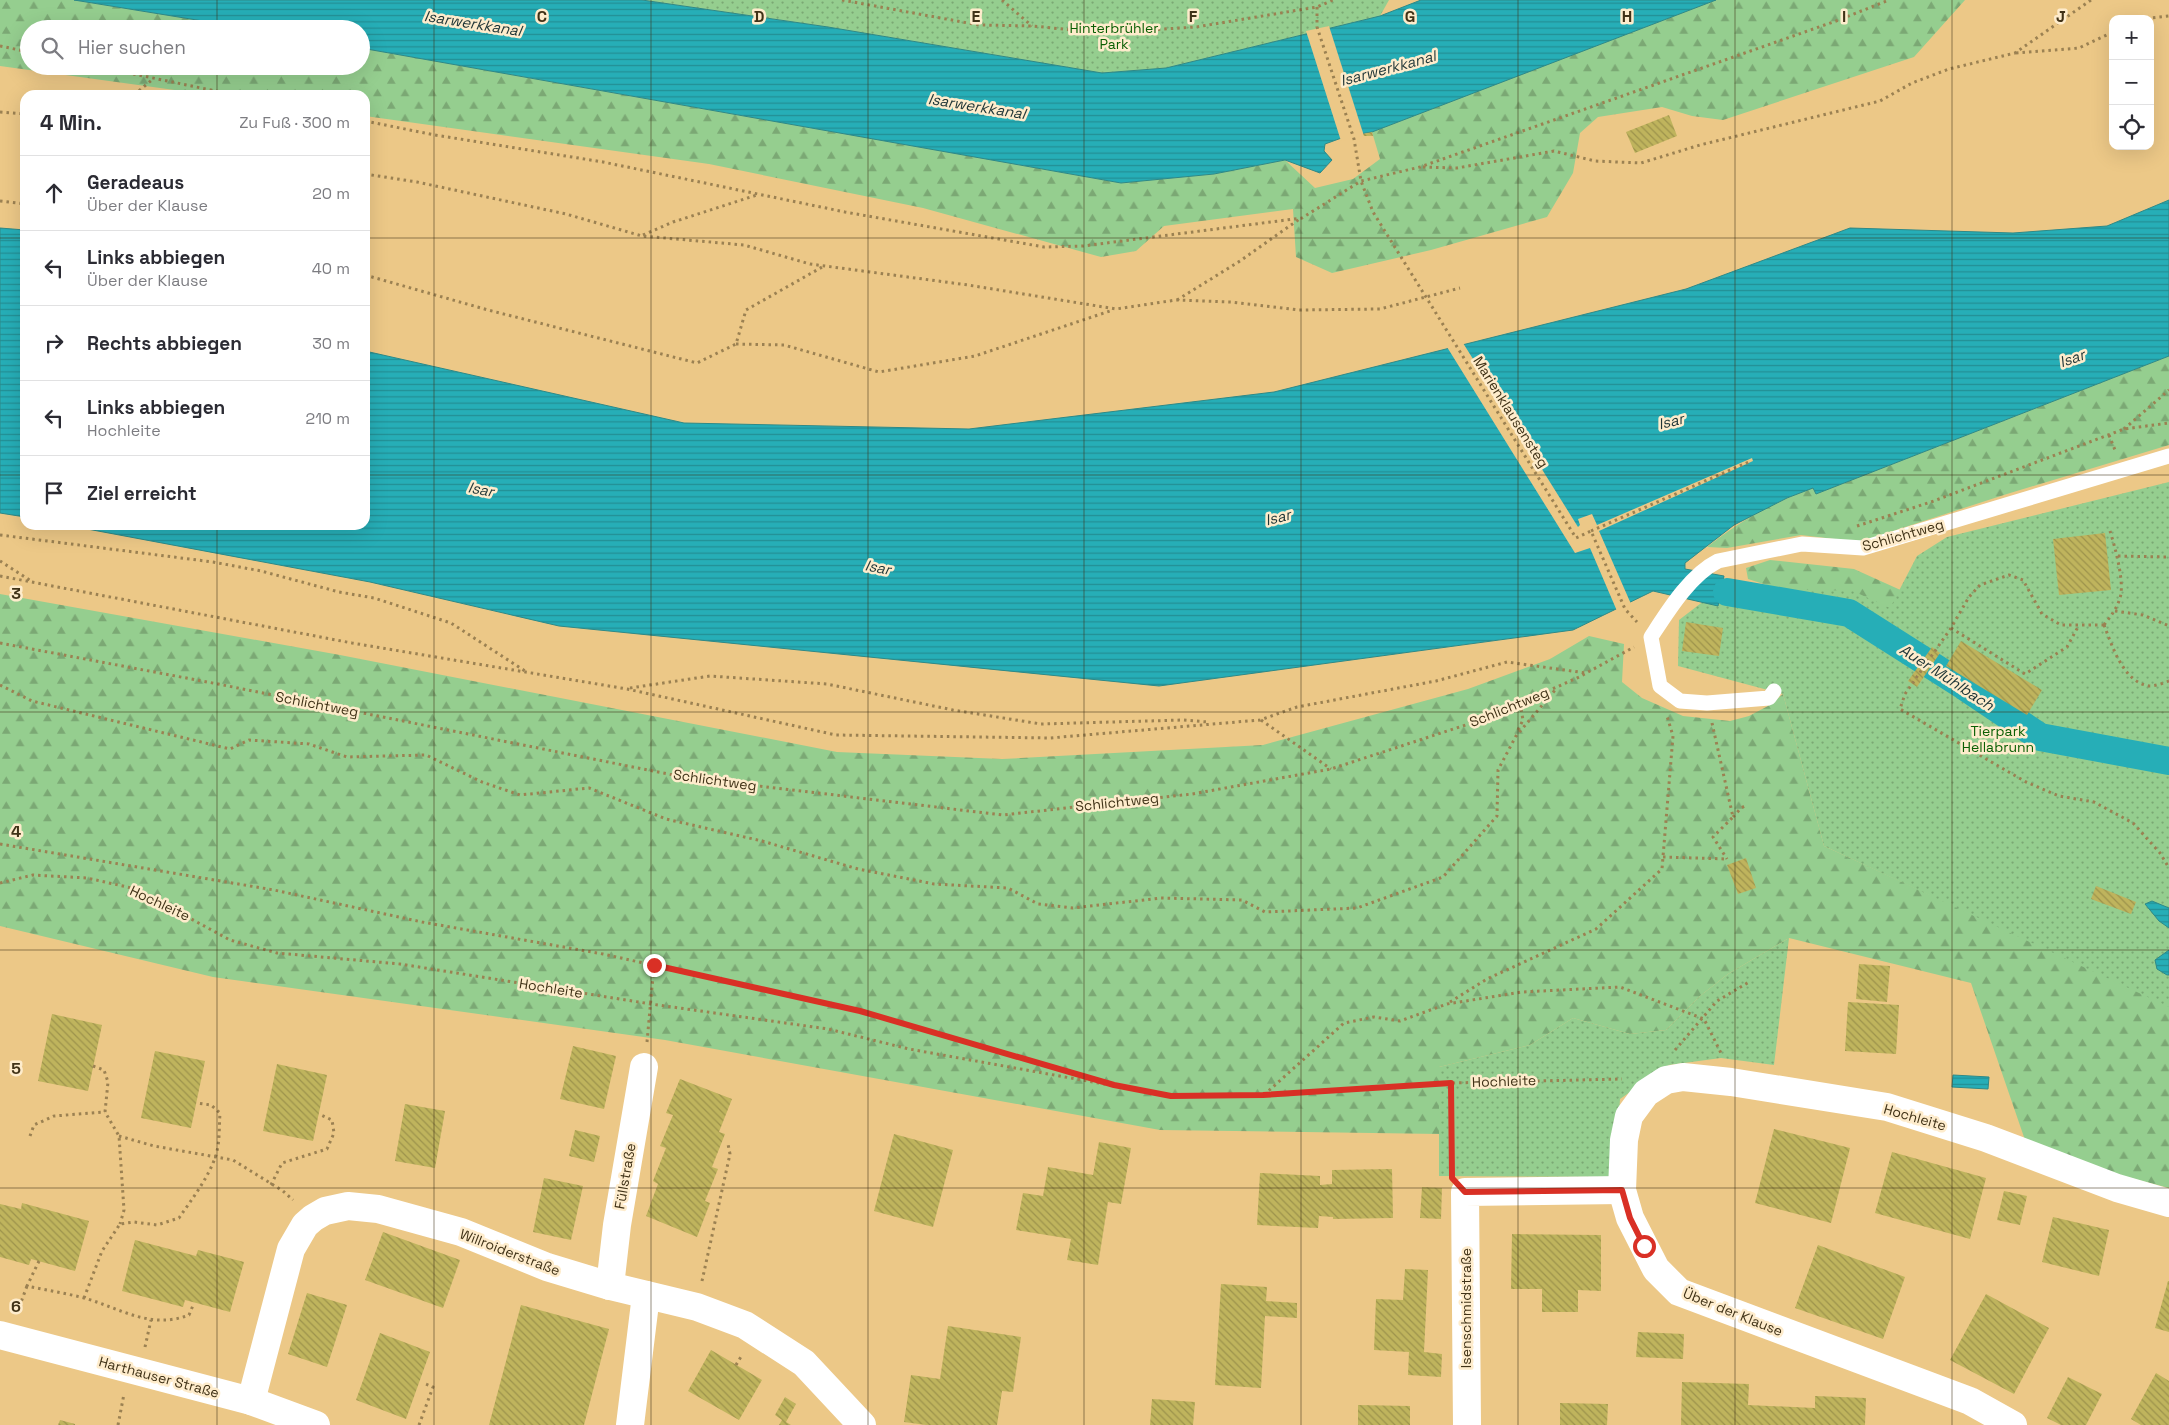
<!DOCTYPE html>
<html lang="de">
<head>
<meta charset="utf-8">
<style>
	:root { --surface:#fff; --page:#f7f7f7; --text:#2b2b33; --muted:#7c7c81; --line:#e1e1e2 }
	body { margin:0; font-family:"Space Grotesk",sans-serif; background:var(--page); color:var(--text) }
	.controls { position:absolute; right:15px; top:15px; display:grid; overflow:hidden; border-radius:10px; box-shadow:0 5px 20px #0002 }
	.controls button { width:45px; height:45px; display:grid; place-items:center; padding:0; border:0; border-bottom:1px solid var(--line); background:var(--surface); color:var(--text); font:25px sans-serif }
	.stop { position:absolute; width:15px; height:15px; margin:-11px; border:4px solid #d93025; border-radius:50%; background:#fff }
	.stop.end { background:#d93025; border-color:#fff; box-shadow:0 1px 5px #0008 }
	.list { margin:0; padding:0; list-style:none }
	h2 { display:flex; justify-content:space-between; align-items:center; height:65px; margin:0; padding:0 20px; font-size:21px }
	h2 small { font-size:16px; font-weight:400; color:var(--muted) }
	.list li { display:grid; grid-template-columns:32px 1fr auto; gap:15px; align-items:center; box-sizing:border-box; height:75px; padding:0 20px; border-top:1px solid var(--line) }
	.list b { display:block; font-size:19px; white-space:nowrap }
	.list p { margin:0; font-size:16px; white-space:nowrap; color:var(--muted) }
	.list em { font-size:16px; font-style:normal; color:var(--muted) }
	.icon { flex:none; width:28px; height:28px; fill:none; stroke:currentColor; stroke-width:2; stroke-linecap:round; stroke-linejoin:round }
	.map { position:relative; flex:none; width:2169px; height:1425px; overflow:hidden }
	.search { position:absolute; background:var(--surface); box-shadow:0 5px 20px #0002; left:20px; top:20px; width:350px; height:55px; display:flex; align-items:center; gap:12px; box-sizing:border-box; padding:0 18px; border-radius:28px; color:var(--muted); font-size:19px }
	.panel { position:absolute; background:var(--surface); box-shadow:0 5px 20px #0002; left:20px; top:90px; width:350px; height:440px; border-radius:15px }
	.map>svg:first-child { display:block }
	.forest { fill:url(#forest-firs) }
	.park { fill:url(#park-dots) }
	.water { fill:url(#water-rules); stroke:#2e8987 }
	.pier { fill:#ecc887 }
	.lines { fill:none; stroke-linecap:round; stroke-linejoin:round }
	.canal { stroke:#26aeb7; stroke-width:28 }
	.building { fill:url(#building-back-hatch) }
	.path { stroke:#9b8152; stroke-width:3; stroke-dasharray:2.5 4; stroke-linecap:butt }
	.service { stroke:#fff; stroke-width:15 }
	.minor { stroke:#fff; stroke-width:28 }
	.route { stroke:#d93025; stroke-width:6 }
	.grid { fill:none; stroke:#403217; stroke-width:1; stroke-opacity:0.55 }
	.labels { text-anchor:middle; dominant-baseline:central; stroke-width:5; stroke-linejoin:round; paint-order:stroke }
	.park-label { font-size:14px; fill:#0b5f04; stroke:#feeccc }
	.street-label { font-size:14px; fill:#403217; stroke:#feeccc }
	.water-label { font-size:15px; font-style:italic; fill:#1f3537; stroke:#feeccc }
	.grid-label { font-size:16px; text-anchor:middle; font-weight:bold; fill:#403217; stroke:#feeccc; stroke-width:5; stroke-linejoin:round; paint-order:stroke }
</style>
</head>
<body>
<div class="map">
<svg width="2169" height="1425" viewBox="0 0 2169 1425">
	<defs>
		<pattern id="forest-firs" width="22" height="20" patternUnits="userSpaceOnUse" patternTransform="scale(1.25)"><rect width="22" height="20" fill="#95ce8f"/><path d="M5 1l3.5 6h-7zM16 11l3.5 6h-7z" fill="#7ba874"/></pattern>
		<pattern id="park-dots" width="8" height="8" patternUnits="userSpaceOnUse" patternTransform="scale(1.25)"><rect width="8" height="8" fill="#95ce8f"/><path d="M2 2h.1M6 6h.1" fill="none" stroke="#7ba874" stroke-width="1.8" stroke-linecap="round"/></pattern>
		<pattern id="water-rules" width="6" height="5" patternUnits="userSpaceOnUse" patternTransform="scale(1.25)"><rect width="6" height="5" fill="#26aeb7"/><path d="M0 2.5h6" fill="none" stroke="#228e94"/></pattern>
		<pattern id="building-back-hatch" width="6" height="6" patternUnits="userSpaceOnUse" patternTransform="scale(1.25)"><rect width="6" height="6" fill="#bfb45d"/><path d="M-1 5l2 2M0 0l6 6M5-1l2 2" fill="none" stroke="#9d934c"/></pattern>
	</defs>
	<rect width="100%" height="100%" fill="#ecc887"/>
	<g class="forest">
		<path d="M0,0H74L252,29H29V66H361V48L1121,183L1214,174L1285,160L1315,188L1353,179L1380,159L1372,132L1716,0H1965L1914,57L1723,120L1692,116L1662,107L1598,117L1580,133L1573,173L1547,217L1431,250L1332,273L1296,257L1293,209L1164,226L1136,251L1101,257L923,208L709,164L365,116V95H211L0,66Z"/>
		<path d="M2169,356V445L2007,494L1859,542L1801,535L1727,548L1707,547C1740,521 1774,502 1813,488L1816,494Z"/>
		<path d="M1770,560L1854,569L1916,597L2037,631L1813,600L1748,579L1746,568Z"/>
		<path d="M0,594L340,655L837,752L1002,759L1263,745L1468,689L1550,659L1589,636L1624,644L1622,682L1642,698L1683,716L1730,721L1749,716L1768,706L1783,694L1824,846L2169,1005V1188L2123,1176L2025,1140L1971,983L1789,938L1728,974L1700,996L1666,1030L1630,1034L1573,1018L1530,1045L1439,1067L1440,1134L1160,1130L665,1040L213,977L0,926Z"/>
	</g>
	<g class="park">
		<path d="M643,0H1389L1380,16L1166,68L1102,73L828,27Z"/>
		<path d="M2169,482V1007L1824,846L1783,694L1678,666L1679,620L1722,587L1853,591L1890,608L1917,556L1947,537Z"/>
		<path d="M1789,938L1774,1065L1721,1058L1669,1065L1620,1099L1615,1177L1439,1176V1067L1530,1045L1573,1018L1630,1034L1666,1030L1700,996L1728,974Z"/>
	</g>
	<g class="water">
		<path d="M74,0H642L828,27L1102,73L1166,68L1380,16L1421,0H1716L1372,132L1347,136L1325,144L1324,151L1332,160L1320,173L1285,160L1214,174L1121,183L361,48V29H252Z"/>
		<path d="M2169,200V356L1816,494L1813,488L1787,498L1734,525L1685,563V569L1724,576L1718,606L1653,591L1573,630L1159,686L559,626L370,582L66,525H365V351L684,423L969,429L1274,392L1686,289L1850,228L2013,233L2107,226Z"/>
		<path d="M0,228L25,230V517L0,513Z"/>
		<path d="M2152,901L2169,908V928L2159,921L2145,904Z"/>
		<path d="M2169,950V975H2167L2157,969L2155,960Z"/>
		<path d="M1953,1075L1989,1077L1988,1089L1952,1087Z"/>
	</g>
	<g class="pier">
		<path d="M1329,26L1364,136L1341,141L1306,31Z"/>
		<path d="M1463,343L1578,527L1580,525L1578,519L1592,514L1597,525L1752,458L1753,461L1599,531L1631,604L1617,611L1590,548L1575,553L1447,347Z"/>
	</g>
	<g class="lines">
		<path class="canal" d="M1727,592L1849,613L1964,686L2040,737L2169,761"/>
	</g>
	<g class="building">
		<path d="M1669,115L1677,136L1635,153L1626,132Z"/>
		<path d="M1372,132L1373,136H1364L1363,134Z"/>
		<path d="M2105,533L2111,590L2059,595L2053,539Z"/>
		<path d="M1686,622L1723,628L1719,656L1682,651Z"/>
		<path d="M1961,641L2042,690L2027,715L1946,666Z"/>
		<path d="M1932,647L1940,653L1917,687L1908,681Z"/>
		<path d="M1746,858L1756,888L1738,894L1727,865Z"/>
		<path d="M2096,886L2136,902L2131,914L2091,899Z"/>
		<path d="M1859,964L1890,966L1887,1002L1856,999Z"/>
		<path d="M1848,1002L1899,1005L1896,1054L1845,1051Z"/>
		<path d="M52,1014L102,1025L88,1091L38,1081Z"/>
		<path d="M573,1046L616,1056L604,1109L560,1099Z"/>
		<path d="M155,1051L205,1061L191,1128L141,1118Z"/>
		<path d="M277,1064L327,1075L313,1141L263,1131Z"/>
		<path d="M680,1079L732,1099L719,1132L725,1134L712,1167L718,1169L705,1201L710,1203L697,1237L646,1216L658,1184L653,1181L666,1148L660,1146L673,1115L666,1113Z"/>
		<path d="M405,1104L445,1111L435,1168L395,1161Z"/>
		<path d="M1774,1129L1850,1148L1831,1223L1755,1203Z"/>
		<path d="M575,1130L600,1136L594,1162L569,1156Z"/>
		<path d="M894,1134L953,1150L933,1227L874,1211Z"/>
		<path d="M1099,1142L1131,1148L1121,1204L1108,1202L1098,1265L1067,1260L1071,1239L1016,1230L1023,1193L1043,1196L1048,1167L1093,1175Z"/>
		<path d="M1892,1152L1986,1178L1970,1239L1875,1213Z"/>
		<path d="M1392,1169L1393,1218L1333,1219V1217L1319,1216L1318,1228L1257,1225L1260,1173L1320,1176V1185L1332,1184V1170Z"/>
		<path d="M544,1178L583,1186L571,1240L533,1232Z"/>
		<path d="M1422,1187L1442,1188L1441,1219L1420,1218Z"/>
		<path d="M2004,1191L2027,1196L2020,1225L1997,1220Z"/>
		<path d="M22,1203L89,1221L75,1271L31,1259L29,1265L0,1257V1204L21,1209Z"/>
		<path d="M2053,1217L2109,1230L2099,1276L2042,1262Z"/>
		<path d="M383,1232L460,1260L443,1308L365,1280Z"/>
		<path d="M1512,1234L1601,1235V1291L1578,1290V1312H1542V1289H1511Z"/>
		<path d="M135,1240L196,1256L198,1250L244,1262L230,1312L185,1300L183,1307L122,1291Z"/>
		<path d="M1818,1245L1905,1277L1883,1339L1795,1308Z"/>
		<path d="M1405,1269L1428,1270L1424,1352L1442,1354L1441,1377L1408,1375L1409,1352L1374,1350L1376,1299L1403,1300Z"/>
		<path d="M2168,1281H2169V1332L2155,1328Z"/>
		<path d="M1221,1284L1267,1287L1266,1301L1297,1303V1318L1265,1316L1261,1388L1215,1385Z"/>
		<path d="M307,1293L347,1305L327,1367L288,1354Z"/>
		<path d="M1986,1294L2049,1328L2014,1394L1950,1360Z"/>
		<path d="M521,1305L609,1329L584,1425H489Z"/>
		<path d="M948,1326L1021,1337L1013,1392L1002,1391L997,1425H926L904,1422L911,1375L940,1379Z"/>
		<path d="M1638,1332L1684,1334L1683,1359L1636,1357Z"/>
		<path d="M380,1333L430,1352L406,1419L356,1400Z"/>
		<path d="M711,1350L762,1380L739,1420L688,1391Z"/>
		<path d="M2156,1373L2169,1381V1425H2141L2131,1419Z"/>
		<path d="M2068,1377L2102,1394L2086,1425H2061L2047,1418Z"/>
		<path d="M1682,1382L1749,1384L1748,1405L1815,1408V1396L1866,1398L1865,1425H1681Z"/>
		<path d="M785,1397L796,1404L786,1422L791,1425H779L782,1420L775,1415Z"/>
		<path d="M1152,1399L1195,1402L1193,1425H1150Z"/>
		<path d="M1560,1403L1608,1404L1607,1425H1560Z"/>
		<path d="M1358,1405L1410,1406V1425H1358Z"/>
		<path d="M60,1420L75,1424V1425H58Z"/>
	</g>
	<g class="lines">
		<g class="path">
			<path d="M842,0L979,25L1033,26L1102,33L1196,27L1317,7L1333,0"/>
			<path d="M1002,0L1032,26"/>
			<path d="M1317,7V27L1354,139L1361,181L1373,212L1576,538L1591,531L1625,609L1637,622"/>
			<path d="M2140,19L2169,16"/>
			<path d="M0,46L29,52"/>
			<path d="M2016,53L2079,48L2113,32"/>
			<path d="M95,66L235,95"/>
			<path d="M134,95L153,79"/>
			<path d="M0,112L25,114"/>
			<path d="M365,121L435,135L603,162L845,212L1044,247L1083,246L1302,218L1361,181L1420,167L1836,21L1889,0"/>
			<path d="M1423,167L1457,168L1554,151L1595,161L1641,163L1700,145L1880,101L1912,83L1949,69L2015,53L2091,0"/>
			<path d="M365,174L417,182L566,214L642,236L744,245L810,264L968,285L1116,309L1176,300L1231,302L1299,310L1380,309L1460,288"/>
			<path d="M0,201L25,204"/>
			<path d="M643,235L673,222L757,195"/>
			<path d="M365,275L488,310L697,363L736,344L746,310L824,266"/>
			<path d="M1177,300L1240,261L1301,218"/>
			<path d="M736,344L784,345L879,372L975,356L1113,310"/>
			<path d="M2124,429L2169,390"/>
			<path d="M2109,435L2115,450"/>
			<path d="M1857,526L1931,502L2124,429L2169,423"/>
			<path d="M1591,531L1751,461"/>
			<path d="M0,535L213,562L261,571L339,592L374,598L451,623L525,671"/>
			<path d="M2118,556L2169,557"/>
			<path d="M0,561L31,581"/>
			<path d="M0,576L352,643L627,689L836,735L1050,738L1260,720L1297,707L1436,681L1507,662L1586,673"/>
			<path d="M2115,611L2143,615L2169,626"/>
			<path d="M2104,625H2061L2042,614L2023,580L2009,575L1980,585L1969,597L1951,628L1905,694L1900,709L2026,782L2059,796L2094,802L2133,823L2160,853L2169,868"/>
			<path d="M2104,625C2112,645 2123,683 2150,686C2155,686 2164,683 2169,681"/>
			<path d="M2104,625C2111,616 2117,608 2120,598C2125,583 2115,547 2110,531"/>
			<path d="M1951,628L2025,674L2067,647L2079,625"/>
			<path d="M0,643L218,684L683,777L1003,815L1192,794L1331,769L1490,717L1579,677L1634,647"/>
			<path d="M0,685L32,701L230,749L249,740L309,744L347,757L426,755L482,782L520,795L589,788L666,819L762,841L858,869L934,884L1008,888L1038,904L1073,908L1161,898L1242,900L1265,912L1357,908L1443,877L1497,816L1498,770L1516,736L1556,689"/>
			<path d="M630,688L710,676L827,684L953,710L1041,724L1183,720L1208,722"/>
			<path d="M1261,720L1331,769"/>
			<path d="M1712,723L1733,817L1713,837L1727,859"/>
			<path d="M1518,730L1523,720L1520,703"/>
			<path d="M1733,817L1741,808L1747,805"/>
			<path d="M0,844L274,890L422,922L603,954L860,1011L1096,1080"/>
			<path d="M1663,857L1727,859"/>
			<path d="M0,883L33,875L87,878L136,889L230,940L277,953L400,964L651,1004L828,1029L909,1049L1171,1096L1263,1095L1451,1083L1622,1079"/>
			<path d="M1450,1002L1487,979L1596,929L1662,869L1673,736L1667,716"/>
			<path d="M647,1042L654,965"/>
			<path d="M1675,1050L1717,1001L1749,982"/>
			<path d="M93,1066L104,1070L108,1082L105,1112L119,1136L124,1210L120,1224"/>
			<path d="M1451,1083L1452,1169"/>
			<path d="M1264,1095L1344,1023L1374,1017L1400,1021L1447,1004L1522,992L1620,987L1704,1019L1722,1055"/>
			<path d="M30,1136L34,1125L54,1116L105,1112"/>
			<path d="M119,1136L154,1146L233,1160L283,1191L293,1200"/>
			<path d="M271,1185L282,1163L327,1149L334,1133L332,1120L319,1114"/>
			<path d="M39,1261L27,1286C46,1290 65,1293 84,1298C120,1308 150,1330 189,1315L194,1303"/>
			<path d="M702,1281L730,1154L728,1144"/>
			<path d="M84,1298L102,1251L120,1224L134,1222L157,1225L179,1218C192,1199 209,1177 216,1155C220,1141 219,1127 220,1113L211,1105L196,1103"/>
			<path d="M17,1313L27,1286"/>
			<path d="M145,1347L151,1320"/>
			<path d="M736,1365L742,1355"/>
			<path d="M118,1425L124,1394"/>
			<path d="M419,1425L433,1387L423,1383"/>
		</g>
		<path class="service" d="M1774,691L1769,698L1707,703L1680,701L1660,686L1651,637C1668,611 1690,575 1718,561L1802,544L1863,548L2169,456"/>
		<g class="minor">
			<path d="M610,1286L617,1225L644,1067"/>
			<path d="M0,1335L251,1401L316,1425"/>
			<path d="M251,1401L291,1249L305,1225L313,1218L325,1211L348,1206L378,1209L461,1232L547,1267L610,1286L697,1307L745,1325L804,1363L862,1425"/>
			<path d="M630,1425L646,1295"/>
			<path d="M1467,1425L1465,1192L1622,1190"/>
			<path d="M2013,1425L1970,1401L1679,1292L1656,1269L1630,1218L1622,1190L1624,1140L1629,1116L1646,1093L1666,1080L1683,1077L1731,1082L1887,1107L1986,1138L2117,1188L2169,1203"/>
		</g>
	</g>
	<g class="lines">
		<path class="route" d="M654,965L860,1011L1114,1085L1171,1096L1263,1095L1451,1083L1452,1178L1465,1192L1622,1190L1630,1218L1644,1246"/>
	</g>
	<path class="grid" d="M217,0V29M434,0V1425M651,0V1425M868,0V1425M1084,0V1425M1301,0V1425M1518,0V1425M1735,0V1425M1952,0V1425M217,66V95M0,238H25M365,238H2169M0,475H25M365,475H2169M217,525V1425M0,712H2169M0,950H2169M0,1188H2169"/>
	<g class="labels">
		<g class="park-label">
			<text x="1114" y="28">Hinterbrühler<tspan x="1114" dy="16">Park</tspan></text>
			<text x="1998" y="731">Tierpark<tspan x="1998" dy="16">Hellabrunn</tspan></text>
		</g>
		<g class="street-label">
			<text transform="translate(1511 412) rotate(58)">Marienklausensteg</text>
			<text transform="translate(1903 535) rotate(-16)">Schlichtweg</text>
			<text transform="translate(317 704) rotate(11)">Schlichtweg</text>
			<text transform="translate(1509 707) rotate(-22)">Schlichtweg</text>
			<text transform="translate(715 780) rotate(8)">Schlichtweg</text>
			<text transform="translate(1117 802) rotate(-6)">Schlichtweg</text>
			<text transform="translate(160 903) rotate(25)">Hochleite</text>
			<text transform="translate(551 988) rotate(9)">Hochleite</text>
			<text transform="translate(1504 1081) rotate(-2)">Hochleite</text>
			<text transform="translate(1915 1117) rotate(16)">Hochleite</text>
			<text transform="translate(625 1176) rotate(-80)">Füllstraße</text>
			<text transform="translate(510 1252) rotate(21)">Willroiderstraße</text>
			<text transform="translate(1466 1308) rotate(-90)">Isenschmidstraße</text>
			<text transform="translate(1733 1312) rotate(22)">Über der Klause</text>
			<text transform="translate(159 1377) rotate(15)">Harthauser Straße</text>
		</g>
		<g class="water-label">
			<text transform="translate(473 23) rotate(9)">Isarwerkkanal</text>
			<text transform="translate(1388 68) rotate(-15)">Isarwerkkanal</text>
			<text transform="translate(977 106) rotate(9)">Isarwerkkanal</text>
			<text transform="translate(2072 358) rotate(-20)">Isar</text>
			<text transform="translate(1671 421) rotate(-14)">Isar</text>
			<text transform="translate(481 489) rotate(11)">Isar</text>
			<text transform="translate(1278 517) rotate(-14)">Isar</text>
			<text transform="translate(878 567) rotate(11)">Isar</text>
			<text transform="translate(1947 677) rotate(33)">Auer Mühlbach</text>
		</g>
	</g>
	<g class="grid-label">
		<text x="542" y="22">C</text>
		<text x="759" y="22">D</text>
		<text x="976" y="22">E</text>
		<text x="1193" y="22">F</text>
		<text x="1410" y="22">G</text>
		<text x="1627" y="22">H</text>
		<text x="1844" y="22">I</text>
		<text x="2061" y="22">J</text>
		<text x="16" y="599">3</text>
		<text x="16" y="837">4</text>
		<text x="16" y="1074">5</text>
		<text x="16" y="1312">6</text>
	</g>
</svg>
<div class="controls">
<button>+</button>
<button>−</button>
<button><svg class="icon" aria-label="locate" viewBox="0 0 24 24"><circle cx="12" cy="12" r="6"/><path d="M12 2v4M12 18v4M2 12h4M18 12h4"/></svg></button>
</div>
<div class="stop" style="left:1644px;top:1246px"></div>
<div class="stop end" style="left:654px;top:965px"></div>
<div class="search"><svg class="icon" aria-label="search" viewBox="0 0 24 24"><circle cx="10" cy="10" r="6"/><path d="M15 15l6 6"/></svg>Hier suchen</div>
<section class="panel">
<h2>4 Min.<small>Zu Fuß · 300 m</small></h2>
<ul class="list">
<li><svg class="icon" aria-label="ahead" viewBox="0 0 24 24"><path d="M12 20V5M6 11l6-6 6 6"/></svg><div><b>Geradeaus</b><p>Über der Klause</p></div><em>20 m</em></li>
<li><svg class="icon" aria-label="left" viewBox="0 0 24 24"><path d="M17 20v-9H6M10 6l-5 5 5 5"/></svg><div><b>Links abbiegen</b><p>Über der Klause</p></div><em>40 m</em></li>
<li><svg class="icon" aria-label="right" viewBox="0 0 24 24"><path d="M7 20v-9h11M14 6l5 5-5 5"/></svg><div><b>Rechts abbiegen</b></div><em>30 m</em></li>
<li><svg class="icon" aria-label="left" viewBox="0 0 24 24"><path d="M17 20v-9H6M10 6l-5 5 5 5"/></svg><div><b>Links abbiegen</b><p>Hochleite</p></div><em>210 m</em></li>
<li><svg class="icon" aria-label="arrive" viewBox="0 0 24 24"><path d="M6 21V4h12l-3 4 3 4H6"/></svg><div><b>Ziel erreicht</b></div></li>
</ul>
</section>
</div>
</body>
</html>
